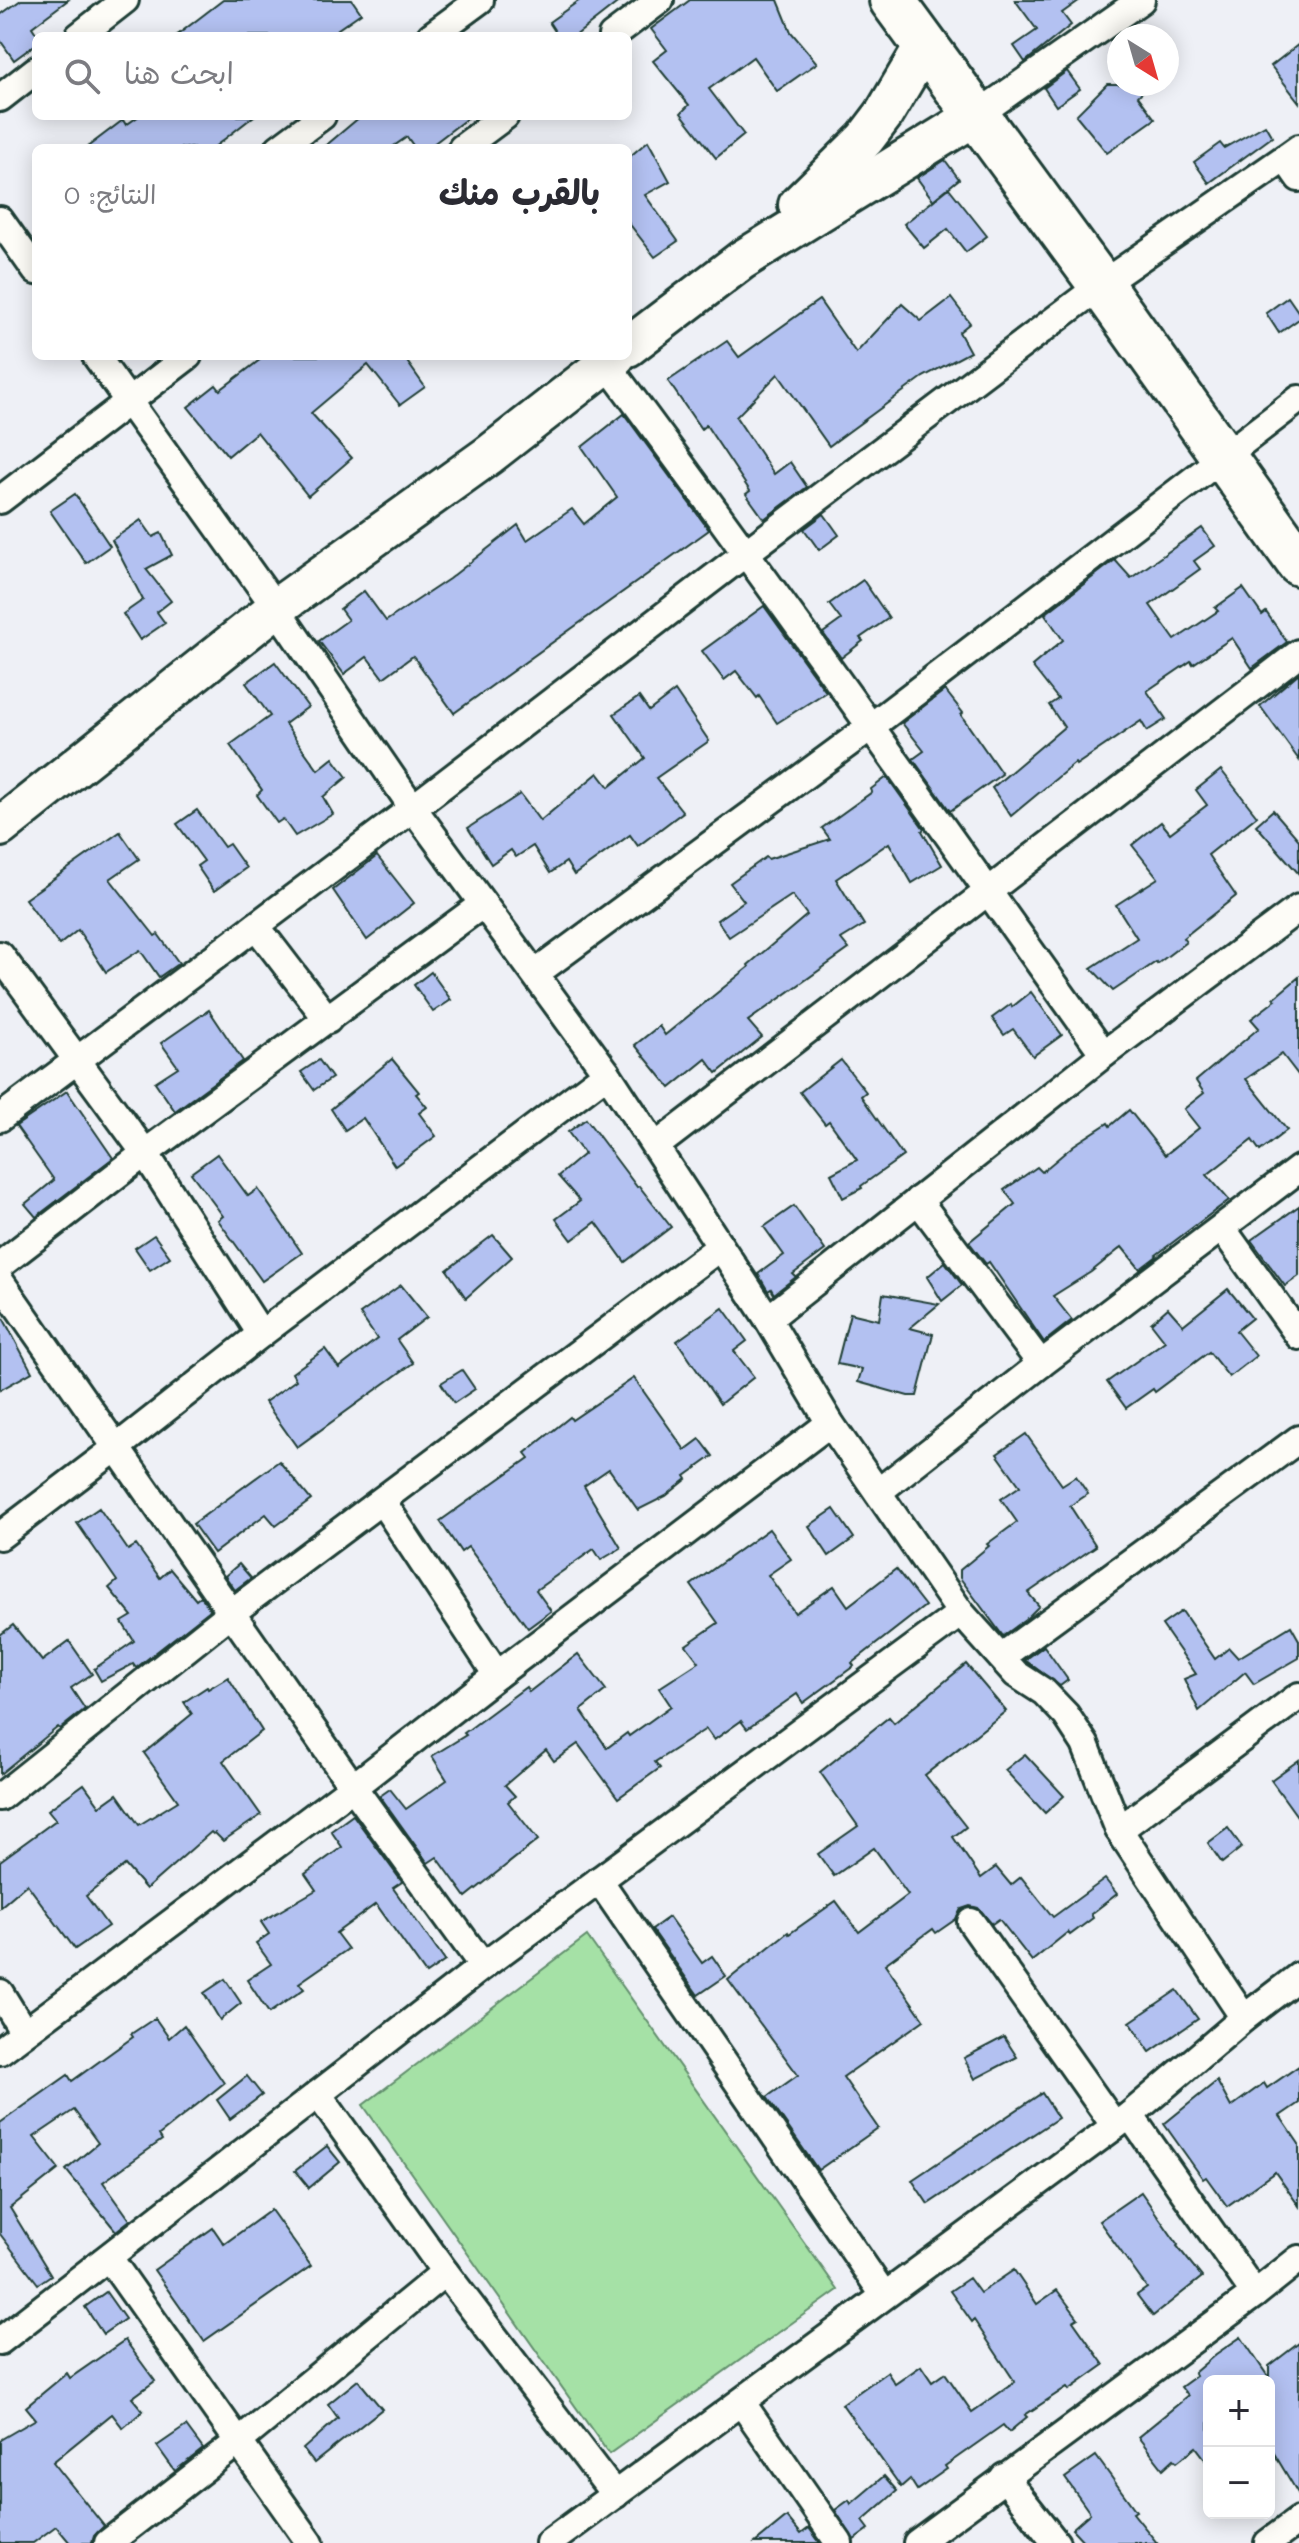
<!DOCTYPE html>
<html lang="ar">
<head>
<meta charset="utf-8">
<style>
	:root { --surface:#fff; --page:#f7f7f7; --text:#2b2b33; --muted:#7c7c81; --line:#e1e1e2 }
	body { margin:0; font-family:Mali,"Playpen Sans Arabic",sans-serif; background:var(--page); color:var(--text); direction:rtl }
	.controls { position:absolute; right:24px; bottom:24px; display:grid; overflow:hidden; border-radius:12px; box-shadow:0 4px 20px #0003 }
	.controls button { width:72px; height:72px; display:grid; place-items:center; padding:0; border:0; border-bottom:2px solid var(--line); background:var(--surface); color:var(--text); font:40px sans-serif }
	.compass { position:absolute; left:1107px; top:24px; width:72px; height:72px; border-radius:50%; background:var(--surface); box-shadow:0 4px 20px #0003; rotate:143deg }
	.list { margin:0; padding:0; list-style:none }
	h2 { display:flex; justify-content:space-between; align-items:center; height:104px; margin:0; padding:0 32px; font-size:34px }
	h2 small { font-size:26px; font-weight:400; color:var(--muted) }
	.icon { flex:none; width:44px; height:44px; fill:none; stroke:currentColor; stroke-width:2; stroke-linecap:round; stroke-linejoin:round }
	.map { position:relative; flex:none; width:1299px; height:2543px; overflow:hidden; direction:ltr }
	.search { position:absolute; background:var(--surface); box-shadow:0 4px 20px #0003; left:32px; top:32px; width:600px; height:88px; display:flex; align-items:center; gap:20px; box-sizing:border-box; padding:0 28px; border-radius:12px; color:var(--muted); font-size:30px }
	.panel { position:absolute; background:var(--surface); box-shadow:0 4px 20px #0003; left:32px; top:144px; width:600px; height:216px; border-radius:12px; direction:rtl }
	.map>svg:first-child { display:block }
	.green { fill:#a5e1a6; stroke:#628f6d; stroke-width:2 }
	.building { fill:#b3c1f1; stroke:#1f3d34; stroke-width:2 }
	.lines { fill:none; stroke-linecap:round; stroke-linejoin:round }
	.street-casing { stroke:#1f3d34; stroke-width:32 }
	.secondary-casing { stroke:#1f3d34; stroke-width:44 }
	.highway-casing { stroke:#1f3d34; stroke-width:50 }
	.street { stroke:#fdfcf7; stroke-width:26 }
	.secondary { stroke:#fdfcf7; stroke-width:38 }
	.highway { stroke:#fdfcf7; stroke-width:44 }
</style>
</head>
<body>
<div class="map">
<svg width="1299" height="2543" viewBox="0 0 1299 2543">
	<rect width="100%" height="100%" fill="#eef0f6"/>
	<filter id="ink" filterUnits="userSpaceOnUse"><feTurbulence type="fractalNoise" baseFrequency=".0125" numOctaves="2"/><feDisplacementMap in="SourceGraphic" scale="16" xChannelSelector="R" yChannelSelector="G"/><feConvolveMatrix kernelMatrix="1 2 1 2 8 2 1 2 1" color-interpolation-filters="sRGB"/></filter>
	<g filter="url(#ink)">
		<path class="green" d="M587,1936L838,2290L609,2454L363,2105Z"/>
		<g class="building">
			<path d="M21,0H68L32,27L38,36H36V44L14,60L0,40V15Z"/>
			<path d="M223,0H352L361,13L328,36H176Z"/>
			<path d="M580,0H621L575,36H558L549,22Z"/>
			<path d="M690,0H778L791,32L817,63L777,91L753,57L709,89L744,135L716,158L681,113L689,105L653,61L667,50L651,29Z"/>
			<path d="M1015,0H1080L1062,13L1071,25L1025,62L1014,46L1037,30Z"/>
			<path d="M1299,44V102L1271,66Z"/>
			<path d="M1067,71L1080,89L1056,106L1044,88Z"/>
			<path d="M1107,84H1150L1138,96L1155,119L1107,153L1076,115Z"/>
			<path d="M139,116H254L213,148H86L123,120L126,125Z"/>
			<path d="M361,116H470L428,148H415L407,137L391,148H323Z"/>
			<path d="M1265,125L1272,137L1209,183L1194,162L1220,143L1224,148Z"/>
			<path d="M648,141L670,181L645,195L678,241L655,257L628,222V158Z"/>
			<path d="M945,160L959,179L933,200L917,178Z"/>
			<path d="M949,188L987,236L966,252L948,229L924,248L904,224Z"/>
			<path d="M1288,297L1299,313V319L1279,333L1266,313Z"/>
			<path d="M951,298L970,323L959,332L970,352L923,377L829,446L778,374L736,417L774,474L790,462L807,487L764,519L746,494L750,491L706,425L701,429L668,381L727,341L739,357L819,300L856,353L902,304L921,321Z"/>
			<path d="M265,356H403L425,387L400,405L368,365L311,413L352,458L308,496L257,432L228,456L188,407L216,385L220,390Z"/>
			<path d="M624,414L709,530L454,713L413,656L383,678L367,657L344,674L319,641L348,620L340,609L364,591L386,621L449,579L518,525L527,540L572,509L584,524L617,497L582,447Z"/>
			<path d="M75,494L110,546L86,563L50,511Z"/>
			<path d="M824,514L839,535L819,550L804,529Z"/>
			<path d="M141,520L153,537L161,533L172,555L146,569L171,601L157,612L165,623L140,640L123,614L143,600L112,540Z"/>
			<path d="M1202,528L1215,546L1194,561L1200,569L1150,605L1175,640L1218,611L1215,608L1243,588L1262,615L1266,612L1287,642L1252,668L1232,638L1193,664L1191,661L1147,691L1166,719L1147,731L1141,721L1076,765L1075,763L1011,816L992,788L1064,727L1049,705L1058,699L1032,666L1063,640L1045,614L1115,560L1131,578Z"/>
			<path d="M863,580L889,618L860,638L863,641L841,658L823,633L841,620L829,604Z"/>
			<path d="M764,606L826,692L777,723L759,696L757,698L736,671L724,680L702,651Z"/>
			<path d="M275,662L308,707L285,724L318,770L333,758L347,777L323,797L333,814L295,836L283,819L277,823L257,795L262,790L230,745L270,716L246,683Z"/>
			<path d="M1299,673V760L1260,706Z"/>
			<path d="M945,690L963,713L961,715L1002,774L950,811L913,759L924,751L902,723Z"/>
			<path d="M675,691L709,741L656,778L683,812L638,846L630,835L574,875L566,862L550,873L533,846L516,857L511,850L491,864L468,828L520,794L540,821L598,773L609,787L645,758L614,714L639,697L649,711Z"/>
			<path d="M1221,770L1257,816L1208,855L1236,896L1183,938L1186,942L1157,964L1156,962L1113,991L1091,968L1137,938L1116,905L1158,878L1132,845L1161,822L1170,833L1207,805L1196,790Z"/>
			<path d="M887,777L924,829L922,831L942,865L912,883L889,843L836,879L864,925L841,939L849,949L748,1021L762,1037L717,1073L706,1059L670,1088L635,1045L659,1026L665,1035L749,967L748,965L807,915L792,895L729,937L717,920L744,901L730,883L766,857L768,859L830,839L822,828L872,792L871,789Z"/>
			<path d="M197,810L224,847L229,844L246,868L214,891L197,866L204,861L177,824Z"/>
			<path d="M1273,810L1299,840V874L1256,825Z"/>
			<path d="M120,832L139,859L110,879L155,936L158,934L179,963L159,977L140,950L106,972L78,930L59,945L25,899Z"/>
			<path d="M377,856L414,903L367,940L333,890Z"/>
			<path d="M431,972L451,1000L433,1012L414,985Z"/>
			<path d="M1299,977V1076L1282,1054L1246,1079L1287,1130L1260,1151L1252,1140L1207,1175L1229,1200L1156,1255L1157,1256L1140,1269L1122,1247L1091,1272L1053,1296L1072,1320L1044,1342L989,1262L986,1264L969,1242L1015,1204L1004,1190L1037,1167L1042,1172L1074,1145L1108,1123L1110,1126L1129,1110L1165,1155L1199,1128L1184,1109L1204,1093L1196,1081L1259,1028L1251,1019L1276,1000L1274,998Z"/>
			<path d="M1031,992L1062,1035L1033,1056L1013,1029L1004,1035L992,1018L1011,1004L1012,1007Z"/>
			<path d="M209,1010L243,1061L175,1111L155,1082L178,1067L161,1043Z"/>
			<path d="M392,1059L419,1092L416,1094L427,1107L419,1113L436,1136L395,1166L363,1118L345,1130L331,1109Z"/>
			<path d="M319,1060L332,1078L314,1090L301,1072Z"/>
			<path d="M841,1060L866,1092L861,1096L903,1156L861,1186L862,1188L843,1198L831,1174L857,1160L829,1121L825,1124L800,1092Z"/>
			<path d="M67,1091L113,1158L36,1217L25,1204L54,1180L16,1126Z"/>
			<path d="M586,1119L637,1187L639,1186L671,1227L625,1262L596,1222L572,1240L556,1219L580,1201L558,1176L584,1154L568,1132Z"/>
			<path d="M217,1154L248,1196L258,1189L302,1253L262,1281L218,1220L223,1216L191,1173Z"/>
			<path d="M794,1206L825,1250L793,1274L796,1277L774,1294L771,1289L768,1291L758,1274L784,1255L764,1227Z"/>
			<path d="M1299,1206V1276L1285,1286L1251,1240Z"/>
			<path d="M154,1235L170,1257L150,1270L135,1248Z"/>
			<path d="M493,1235L512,1257L466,1298L447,1270Z"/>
			<path d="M945,1262L962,1285L942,1301L927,1277Z"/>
			<path d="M401,1285L427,1317L397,1340L413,1363L297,1447L265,1402L296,1380L292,1373L325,1349L339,1368L377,1339L360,1314Z"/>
			<path d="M1228,1289L1252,1318L1236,1331L1256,1356L1229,1377L1209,1352L1155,1392L1153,1389L1126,1408L1107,1382L1165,1341L1151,1323L1168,1308L1183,1325Z"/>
			<path d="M883,1294L939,1304L910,1328L933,1334L917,1396H908L858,1382L862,1369L837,1364L850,1313L879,1320Z"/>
			<path d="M723,1308L747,1341L734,1351L754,1377L720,1404L677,1341Z"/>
			<path d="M0,1312L32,1372L0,1390Z"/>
			<path d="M462,1370L475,1389L454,1403L441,1383Z"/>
			<path d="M634,1378L685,1450L700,1439L713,1456L685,1476L687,1479L666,1496L638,1510L609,1469L584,1486L621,1548L601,1560L594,1549L536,1590L551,1611L528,1628L468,1547L461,1552L440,1521L529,1458L525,1453L570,1417L572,1420Z"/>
			<path d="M1026,1434L1062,1485L1076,1476L1088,1494L1070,1506L1096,1546L1028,1593L1039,1606L1025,1620L1003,1636L960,1578V1570L989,1546L987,1544L1017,1522L1001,1499L1020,1486L997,1454Z"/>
			<path d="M279,1461L311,1500L276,1526L266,1514L214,1553L193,1524Z"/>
			<path d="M99,1508L128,1550L136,1545L160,1578L170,1569L196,1600L201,1596L210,1610L136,1668L133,1664L101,1681L94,1669L134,1641L122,1622L132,1616L109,1588L117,1581L77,1523Z"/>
			<path d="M834,1509L854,1538L829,1556L809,1526Z"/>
			<path d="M769,1529L791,1559L768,1575L795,1613L834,1586L848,1606L896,1569L925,1606L852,1663L854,1666L803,1703L797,1694L747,1729L741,1721L714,1740L706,1729L655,1762L660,1768L618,1798L578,1744L554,1761L546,1750L505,1785L515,1796L508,1802L538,1840L466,1897L437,1857L428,1863L380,1796L390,1789L406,1809L447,1780L432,1756L466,1735L464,1733L526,1687L529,1692L578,1654L606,1690L581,1710L607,1748L627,1733L629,1736L671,1706L659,1688L699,1662L686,1645L718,1623L691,1585Z"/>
			<path d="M239,1564L251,1578L235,1590L225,1576Z"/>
			<path d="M1182,1611L1215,1659L1229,1648L1238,1658L1291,1626L1299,1640V1658L1254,1684L1245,1672L1199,1711L1184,1679L1196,1674L1162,1625Z"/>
			<path d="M13,1625L42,1661L69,1641L92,1674L71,1688L85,1709L60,1729L58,1727L0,1774V1635Z"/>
			<path d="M1044,1646L1068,1680L1060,1686L1025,1660Z"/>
			<path d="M966,1664L1006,1711L925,1775L966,1827L953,1837L981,1878L996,1867L1011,1885L1021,1877L1053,1917L1105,1879L1117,1894L1091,1914L1093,1918L1070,1935L1068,1932L1032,1961L999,1919L992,1924L978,1908L970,1906L961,1909L956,1919L936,1933L933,1929L885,1964L924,2020L843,2077L878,2128L818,2170L767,2097L798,2075L728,1980L788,1932L789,1934L836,1901L859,1932L908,1895L874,1848L834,1876L818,1854L858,1826L820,1772L889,1717L894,1723Z"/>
			<path d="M228,1677L262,1731L223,1761L261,1815L223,1841L215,1833L213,1834L211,1832L146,1889L125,1865L86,1896L108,1926L75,1949L27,1884L0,1907V1861L56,1820L48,1810L84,1784L100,1806L117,1794L139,1825L178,1801L144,1753L192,1714L184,1702L207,1687L208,1689Z"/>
			<path d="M1025,1754L1064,1796L1045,1813L1005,1770Z"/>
			<path d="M1299,1760V1819L1271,1780Z"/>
			<path d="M353,1815L402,1882L393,1888L445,1961L426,1974L376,1904L336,1933L348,1949L299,1983L304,1989L269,2013L247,1980L271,1964L256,1943L269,1934L261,1922L316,1890L305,1874L342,1847L331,1831Z"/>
			<path d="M1228,1828L1242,1847L1222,1863L1208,1843Z"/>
			<path d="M669,1917L702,1963L712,1956L726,1976L698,1995L652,1929Z"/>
			<path d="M225,1979L241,2003L220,2020L204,1993Z"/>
			<path d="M1177,1990L1198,2019L1150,2052L1130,2022Z"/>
			<path d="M155,2018L169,2038L184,2025L224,2083L159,2135L162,2140L103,2182L130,2220L116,2231L66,2170L98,2143L74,2110L34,2137L59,2169L10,2208L51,2275L38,2284L0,2234V2123L68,2075L72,2081L133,2037L131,2034Z"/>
			<path d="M1004,2037L1017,2057L975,2079L964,2058Z"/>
			<path d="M1299,2066V2103L1280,2116L1299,2144V2206L1275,2172L1227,2206L1206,2177L1203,2179L1164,2124L1217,2081L1231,2107L1264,2083L1267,2088Z"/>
			<path d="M247,2076L262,2095L230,2119L217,2100Z"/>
			<path d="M1042,2093L1058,2118L928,2204L912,2180Z"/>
			<path d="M327,2146L340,2162L309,2188L295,2171Z"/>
			<path d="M1141,2192L1178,2245L1177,2246L1202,2277L1153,2316L1137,2295L1147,2288L1099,2221Z"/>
			<path d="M271,2210L311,2266L204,2341L154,2270L213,2228L224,2244Z"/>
			<path d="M1014,2270L1037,2304L1057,2290L1078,2318L1073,2321L1104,2365L1069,2390L1067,2387L1025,2415L1027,2417L1009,2432L1003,2425L945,2466L947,2469L917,2490L910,2479L901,2487L842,2404L887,2372L895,2384L921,2366L932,2382L945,2373L972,2412L1015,2382L974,2320L972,2322L950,2291L969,2278L980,2293Z"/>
			<path d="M106,2292L125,2319L103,2334L85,2307Z"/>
			<path d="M1241,2337L1269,2378V2366L1299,2343V2495L1269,2445V2381H1209V2464L1196,2447L1177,2462L1174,2459L1163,2469L1138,2437L1188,2396L1181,2387L1196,2376L1194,2373L1216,2354Z"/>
			<path d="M125,2340L155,2381L132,2398L143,2411L123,2428L112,2414L53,2462L104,2526L94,2536L92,2543H70L56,2526L33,2543H0V2440L36,2419L26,2407L67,2373L70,2378Z"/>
			<path d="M358,2380L382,2409L314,2463L303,2449L338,2418L328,2404Z"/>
			<path d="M186,2426L203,2449L175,2471L157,2446Z"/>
			<path d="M1096,2456L1136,2511L1133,2513L1157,2543H1085L1072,2529L1090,2513L1065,2478Z"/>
			<path d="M884,2476L897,2491L863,2521L869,2529L854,2540L835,2510L849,2500L851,2504Z"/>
			<path d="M787,2517L801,2534L809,2528L820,2543H755Z"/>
		</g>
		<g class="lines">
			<defs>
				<g id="street">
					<path d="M79,36L125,0"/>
					<path d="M431,36L480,0"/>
					<path d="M612,36L660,0"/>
					<path d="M0,98L36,70"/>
					<path d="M977,115L1141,0"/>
					<path d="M279,148L322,116"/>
					<path d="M462,148L505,116"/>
					<path d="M1299,148L1285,158L1299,178"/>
					<path d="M0,220L36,271"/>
					<path d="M96,356L276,608L413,808L607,1073L768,1319L830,1423L961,1613L1016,1674L1044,1692L1066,1715L1085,1744L1119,1830L1244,2018"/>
					<path d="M606,363C776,591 939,823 1104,1054"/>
					<path d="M0,500L188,356"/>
					<path d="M256,926L328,1020"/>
					<path d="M0,955L145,1153L261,1334"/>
					<path d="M536,973L869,728L1299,399"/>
					<path d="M0,1118L413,808L747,552L1101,285L1285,158"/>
					<path d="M656,1146L1299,653"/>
					<path d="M918,1200L1041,1364"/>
					<path d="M1222,1228L1299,1336"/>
					<path d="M0,1265L145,1153L483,904"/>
					<path d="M0,1281L353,1787L483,1966"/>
					<path d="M768,1319L1104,1054L1299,908"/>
					<path d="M878,1492L1041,1364L1299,1169"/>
					<path d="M382,1501L497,1675"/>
					<path d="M0,1536L116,1448L261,1334L607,1073"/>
					<path d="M1001,1657L1299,1439"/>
					<path d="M0,1797L231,1613L720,1247"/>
					<path d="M1119,1830L1299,1696"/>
					<path d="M599,1880L884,2295"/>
					<path d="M971,1922L1115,2126"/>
					<path d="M0,1993L24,2032"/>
					<path d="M0,2051L353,1787L497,1675L830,1423"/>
					<path d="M318,2094L445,2272L615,2495"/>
					<path d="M1130,2115L1255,2294"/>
					<path d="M109,2258L310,2543"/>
					<path d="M0,2341L483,1966L961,1613"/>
					<path d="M742,2403L839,2543"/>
					<path d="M1004,2477L1056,2543"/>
					<path d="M108,2543L238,2442L445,2272"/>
					<path d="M549,2543L1130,2115L1244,2018L1299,1976"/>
					<path d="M917,2543L1255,2294L1299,2259"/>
					<path d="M1268,2543L1299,2520"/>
				</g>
				<g id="secondary">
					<path d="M798,205L865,139L884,114L925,45"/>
					<path d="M628,347L742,260L977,115"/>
					<path d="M0,827L276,608L489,455L616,356"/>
				</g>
				<path id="highway" d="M892,0L1101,285L1299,563"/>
			</defs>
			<use href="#street" class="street-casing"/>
			<use href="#secondary" class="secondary-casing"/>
			<use href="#highway" class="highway-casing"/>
			<use href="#street" class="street"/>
			<use href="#secondary" class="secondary"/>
			<use href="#highway" class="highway"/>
		</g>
	</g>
</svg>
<div class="controls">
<button>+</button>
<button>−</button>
</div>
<svg class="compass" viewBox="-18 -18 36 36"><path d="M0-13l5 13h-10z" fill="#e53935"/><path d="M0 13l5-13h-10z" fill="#7c7c81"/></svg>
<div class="search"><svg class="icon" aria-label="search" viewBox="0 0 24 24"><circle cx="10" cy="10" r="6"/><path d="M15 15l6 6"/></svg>ابحث هنا</div>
<section class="panel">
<h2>بالقرب منك<small>النتائج: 0</small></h2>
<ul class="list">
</ul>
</section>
</div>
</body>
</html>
